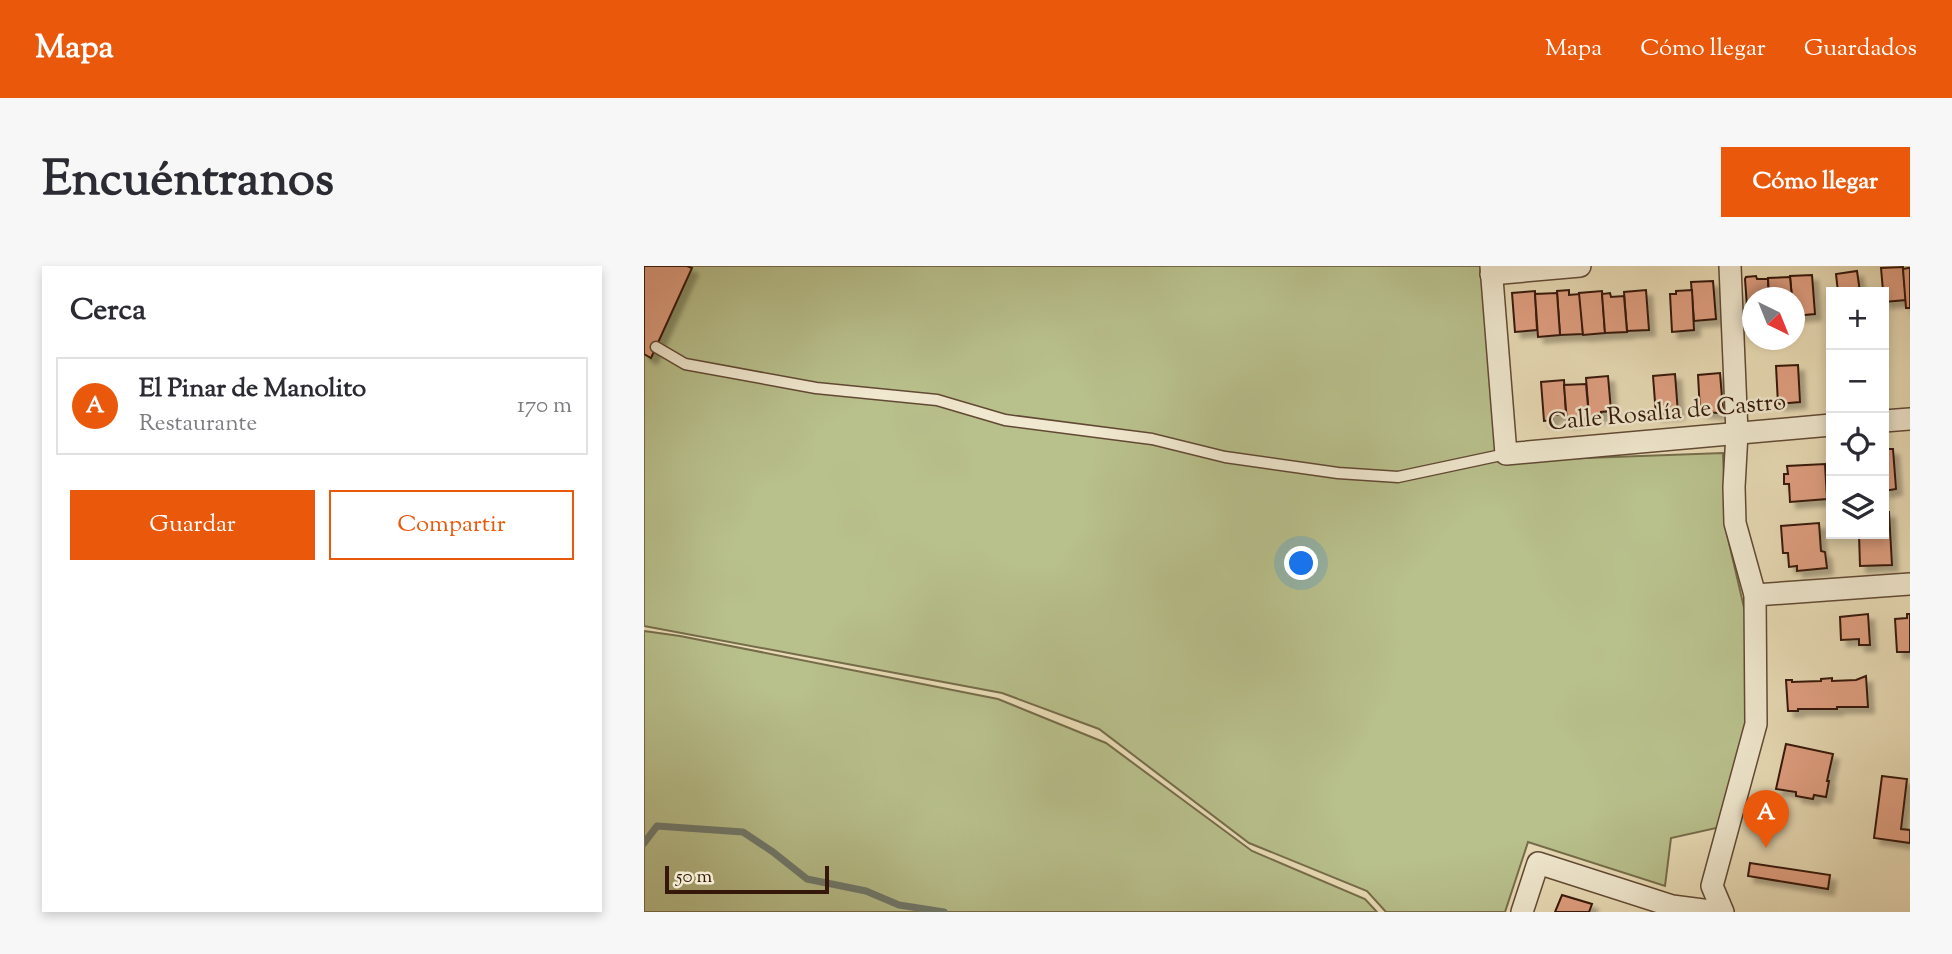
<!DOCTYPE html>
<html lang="es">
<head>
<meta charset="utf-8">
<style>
	:root { --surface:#fff; --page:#f7f7f7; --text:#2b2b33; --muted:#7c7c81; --line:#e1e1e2; --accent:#ea580c }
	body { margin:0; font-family:"Sorts Mill Goudy",serif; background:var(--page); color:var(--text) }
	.controls { position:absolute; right:21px; top:21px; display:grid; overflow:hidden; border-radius:0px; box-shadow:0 4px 10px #0003 }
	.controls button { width:63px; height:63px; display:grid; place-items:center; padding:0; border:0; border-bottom:2px solid var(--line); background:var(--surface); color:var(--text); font:35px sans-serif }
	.compass { position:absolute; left:1098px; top:21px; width:63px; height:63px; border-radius:50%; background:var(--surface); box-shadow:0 4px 10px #0003; rotate:137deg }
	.scale { position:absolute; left:21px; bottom:18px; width:164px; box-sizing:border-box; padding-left:7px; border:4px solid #351809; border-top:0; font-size:19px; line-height:24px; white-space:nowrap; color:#351809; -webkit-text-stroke:5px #f0e8cf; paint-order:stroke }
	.you { position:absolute; left:658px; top:298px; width:24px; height:24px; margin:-18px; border:5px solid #fff; border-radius:50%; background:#1a73e8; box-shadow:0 0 0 10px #1a73e833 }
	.badge { display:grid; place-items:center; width:46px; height:46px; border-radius:50%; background:var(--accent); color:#fff; font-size:23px; font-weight:700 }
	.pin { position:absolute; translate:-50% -58px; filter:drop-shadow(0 2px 4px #0008) }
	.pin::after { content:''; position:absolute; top:37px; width:24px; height:21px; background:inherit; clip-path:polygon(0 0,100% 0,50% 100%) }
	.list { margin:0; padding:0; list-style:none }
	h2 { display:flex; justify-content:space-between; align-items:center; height:91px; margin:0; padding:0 28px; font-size:30px }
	h2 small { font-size:23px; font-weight:400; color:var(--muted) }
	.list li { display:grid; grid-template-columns:46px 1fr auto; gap:21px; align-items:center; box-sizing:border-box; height:98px; margin:0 14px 14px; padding:0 14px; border:2px solid var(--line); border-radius:0px }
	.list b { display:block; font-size:26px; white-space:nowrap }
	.list p { margin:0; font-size:23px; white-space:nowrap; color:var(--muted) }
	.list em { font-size:23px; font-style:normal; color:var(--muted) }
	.actions { display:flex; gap:14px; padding:21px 28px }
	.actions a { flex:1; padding:16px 0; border:2px solid var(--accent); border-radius:0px; text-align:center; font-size:24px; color:var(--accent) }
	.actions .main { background:var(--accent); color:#fff }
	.icon { flex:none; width:38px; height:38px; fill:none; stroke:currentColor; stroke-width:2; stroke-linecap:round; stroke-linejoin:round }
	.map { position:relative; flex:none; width:1266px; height:646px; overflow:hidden; border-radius:0px }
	header { display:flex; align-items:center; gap:42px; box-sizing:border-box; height:98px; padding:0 35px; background:var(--accent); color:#fff }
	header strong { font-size:33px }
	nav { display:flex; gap:38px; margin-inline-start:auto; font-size:24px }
	.intro { display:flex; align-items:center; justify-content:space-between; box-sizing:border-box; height:168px; padding:0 42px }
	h1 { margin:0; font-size:49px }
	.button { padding:18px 32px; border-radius:0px; background:var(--accent); color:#fff; font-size:24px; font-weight:700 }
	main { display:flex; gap:42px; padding:0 42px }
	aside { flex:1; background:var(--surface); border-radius:0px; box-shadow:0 4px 10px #0003 }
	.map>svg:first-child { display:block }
	.green { fill:#b8c08c; stroke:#766c4a; stroke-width:2 }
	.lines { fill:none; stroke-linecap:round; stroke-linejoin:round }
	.stream { stroke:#707a6e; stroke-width:7 }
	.building { fill:#e09f81; stroke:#351809; stroke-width:2; filter:url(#shadow) }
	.lane-casing { stroke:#624934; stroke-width:13 }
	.street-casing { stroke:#624934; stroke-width:24 }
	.lane { stroke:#f0e8cf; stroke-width:10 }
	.street { stroke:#f0e8cf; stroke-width:21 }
	.labels { text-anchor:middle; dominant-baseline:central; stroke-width:5; stroke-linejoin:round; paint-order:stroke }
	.street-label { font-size:24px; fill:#351809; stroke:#f0e8cf }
</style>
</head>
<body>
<header>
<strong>Mapa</strong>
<nav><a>Mapa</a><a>Cómo llegar</a><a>Guardados</a></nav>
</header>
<div class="intro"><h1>Encuéntranos</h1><a class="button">Cómo llegar</a></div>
<main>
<aside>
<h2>Cerca<small></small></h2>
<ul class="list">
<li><span class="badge">A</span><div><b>El Pinar de Manolito</b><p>Restaurante</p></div><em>170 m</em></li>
</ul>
<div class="actions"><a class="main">Guardar</a><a>Compartir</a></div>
</aside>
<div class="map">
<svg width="1266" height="646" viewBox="0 0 1266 646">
	<defs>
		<filter id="shadow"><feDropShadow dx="6" dy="6" stdDeviation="2" flood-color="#0004"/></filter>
	</defs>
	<rect width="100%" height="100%" fill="#e8dbb5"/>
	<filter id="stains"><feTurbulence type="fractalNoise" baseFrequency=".00286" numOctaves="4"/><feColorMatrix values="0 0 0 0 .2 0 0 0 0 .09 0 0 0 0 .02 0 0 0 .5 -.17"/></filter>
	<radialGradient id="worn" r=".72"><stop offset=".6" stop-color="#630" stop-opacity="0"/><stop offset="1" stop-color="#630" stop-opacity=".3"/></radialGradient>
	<g class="green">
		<path d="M0,0H855L862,195L1079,187L1082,264L1102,350L1104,462L1077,561L1027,572L1021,620L884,576L861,646H742L723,625L605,577L455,463L358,427L0,360Z"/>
		<path d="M0,365L36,370L354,433L462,477L608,585L721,633L733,646H0Z"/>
	</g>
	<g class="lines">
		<path class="stream" d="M0,577L13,560L99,566L129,586L163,613L222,625L255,639L300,646"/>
	</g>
	<g class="building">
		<path d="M0,0H43L48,2L7,92L0,88Z"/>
		<path d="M1259,1L1262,34L1240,36L1237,2Z"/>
		<path d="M1264,2H1266V42H1262L1259,3Z"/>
		<path d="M1213,5L1216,26H1194L1192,8Z"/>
		<path d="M1168,9L1171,48L1150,50V32H1148L1146,10Z"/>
		<path d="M1112,10L1113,13H1124L1125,32H1108V54H1104L1101,13L1102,11Z"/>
		<path d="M1146,11L1148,32H1125L1124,12Z"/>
		<path d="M1069,15L1072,53L1050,55L1047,16Z"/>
		<path d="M925,24V29L936,28L939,68L916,69L913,25Z"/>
		<path d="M1002,24L1005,64L983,65L980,26Z"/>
		<path d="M1048,24L1050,64L1028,66L1026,28H1032V25Z"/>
		<path d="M891,25L893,64L871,66L868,27Z"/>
		<path d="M958,25L961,67L939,69L935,27Z"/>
		<path d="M913,27L916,69L894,71L891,28Z"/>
		<path d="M966,27L967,31L980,30L983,66L961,67L958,28Z"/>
		<path d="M1154,99L1156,136L1134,138L1132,100Z"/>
		<path d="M1076,107L1079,144L1073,147L1056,145L1054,109Z"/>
		<path d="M1031,108L1034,147L1012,149L1009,110Z"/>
		<path d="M964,110L967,145L957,146V150L945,151L942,112Z"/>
		<path d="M920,114L922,148L909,149V154L900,155L897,116Z"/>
		<path d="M942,118L945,152L923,156L920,119Z"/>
		<path d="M1240,183H1249L1252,223L1240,225Z"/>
		<path d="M1181,198L1183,233L1146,236L1145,218H1140V208H1144L1143,200Z"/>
		<path d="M1240,246H1245L1248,299L1216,300L1215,268H1240Z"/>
		<path d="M1175,257L1177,285L1181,286L1183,302L1153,305V300L1145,301L1144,287H1139L1137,260Z"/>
		<path d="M1224,348L1226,379H1215V373L1197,374L1196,351Z"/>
		<path d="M1263,348H1266V386H1253L1251,353L1263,352Z"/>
		<path d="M1222,410L1224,441H1193V443H1154V445H1144L1142,414H1148V416L1177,415V413L1188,412V415L1212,414Z"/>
		<path d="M1142,478L1189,488L1183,515H1185L1182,531L1170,529L1169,533L1152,530V526L1132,523Z"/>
		<path d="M1238,510L1263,513L1257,563L1266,564V577L1230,572Z"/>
		<path d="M1106,597L1186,609L1184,623L1104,610Z"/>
		<path d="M918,629L948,638L945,646H911Z"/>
	</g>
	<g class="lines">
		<defs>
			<path id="lane" d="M12,81L41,98L172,122L293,134L361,154L508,173L581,191L694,207L754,211L862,188"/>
			<g id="street">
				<path d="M847,0L862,188L1187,159"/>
				<path d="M847,8L936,0"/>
				<path d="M1240,155L1266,153"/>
				<path d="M1111,329L1266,318"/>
				<path d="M878,646L894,597L1028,640L1074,646"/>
				<path d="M1079,646L1068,620L1112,458L1111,329L1091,257L1090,221L1093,167L1086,0"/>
			</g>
		</defs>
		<use href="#lane" class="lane-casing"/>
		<use href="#street" class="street-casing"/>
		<use href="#lane" class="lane"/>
		<use href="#street" class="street"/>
	</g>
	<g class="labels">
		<g class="street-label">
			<text transform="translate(1023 147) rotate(-5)">Calle Rosalía de Castro</text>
		</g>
	</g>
	<rect width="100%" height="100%" filter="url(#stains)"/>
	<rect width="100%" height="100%" fill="url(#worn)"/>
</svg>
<div class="controls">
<button>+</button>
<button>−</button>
<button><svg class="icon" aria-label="locate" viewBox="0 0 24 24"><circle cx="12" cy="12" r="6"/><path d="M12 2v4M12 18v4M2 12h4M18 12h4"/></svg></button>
<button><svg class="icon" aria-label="layers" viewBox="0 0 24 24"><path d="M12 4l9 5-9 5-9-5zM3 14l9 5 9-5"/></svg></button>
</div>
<svg class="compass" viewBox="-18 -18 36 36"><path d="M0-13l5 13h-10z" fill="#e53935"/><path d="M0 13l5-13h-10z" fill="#7c7c81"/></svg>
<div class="scale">50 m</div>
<div class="you"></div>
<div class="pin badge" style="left:1122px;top:582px">A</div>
</div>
</main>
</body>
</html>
